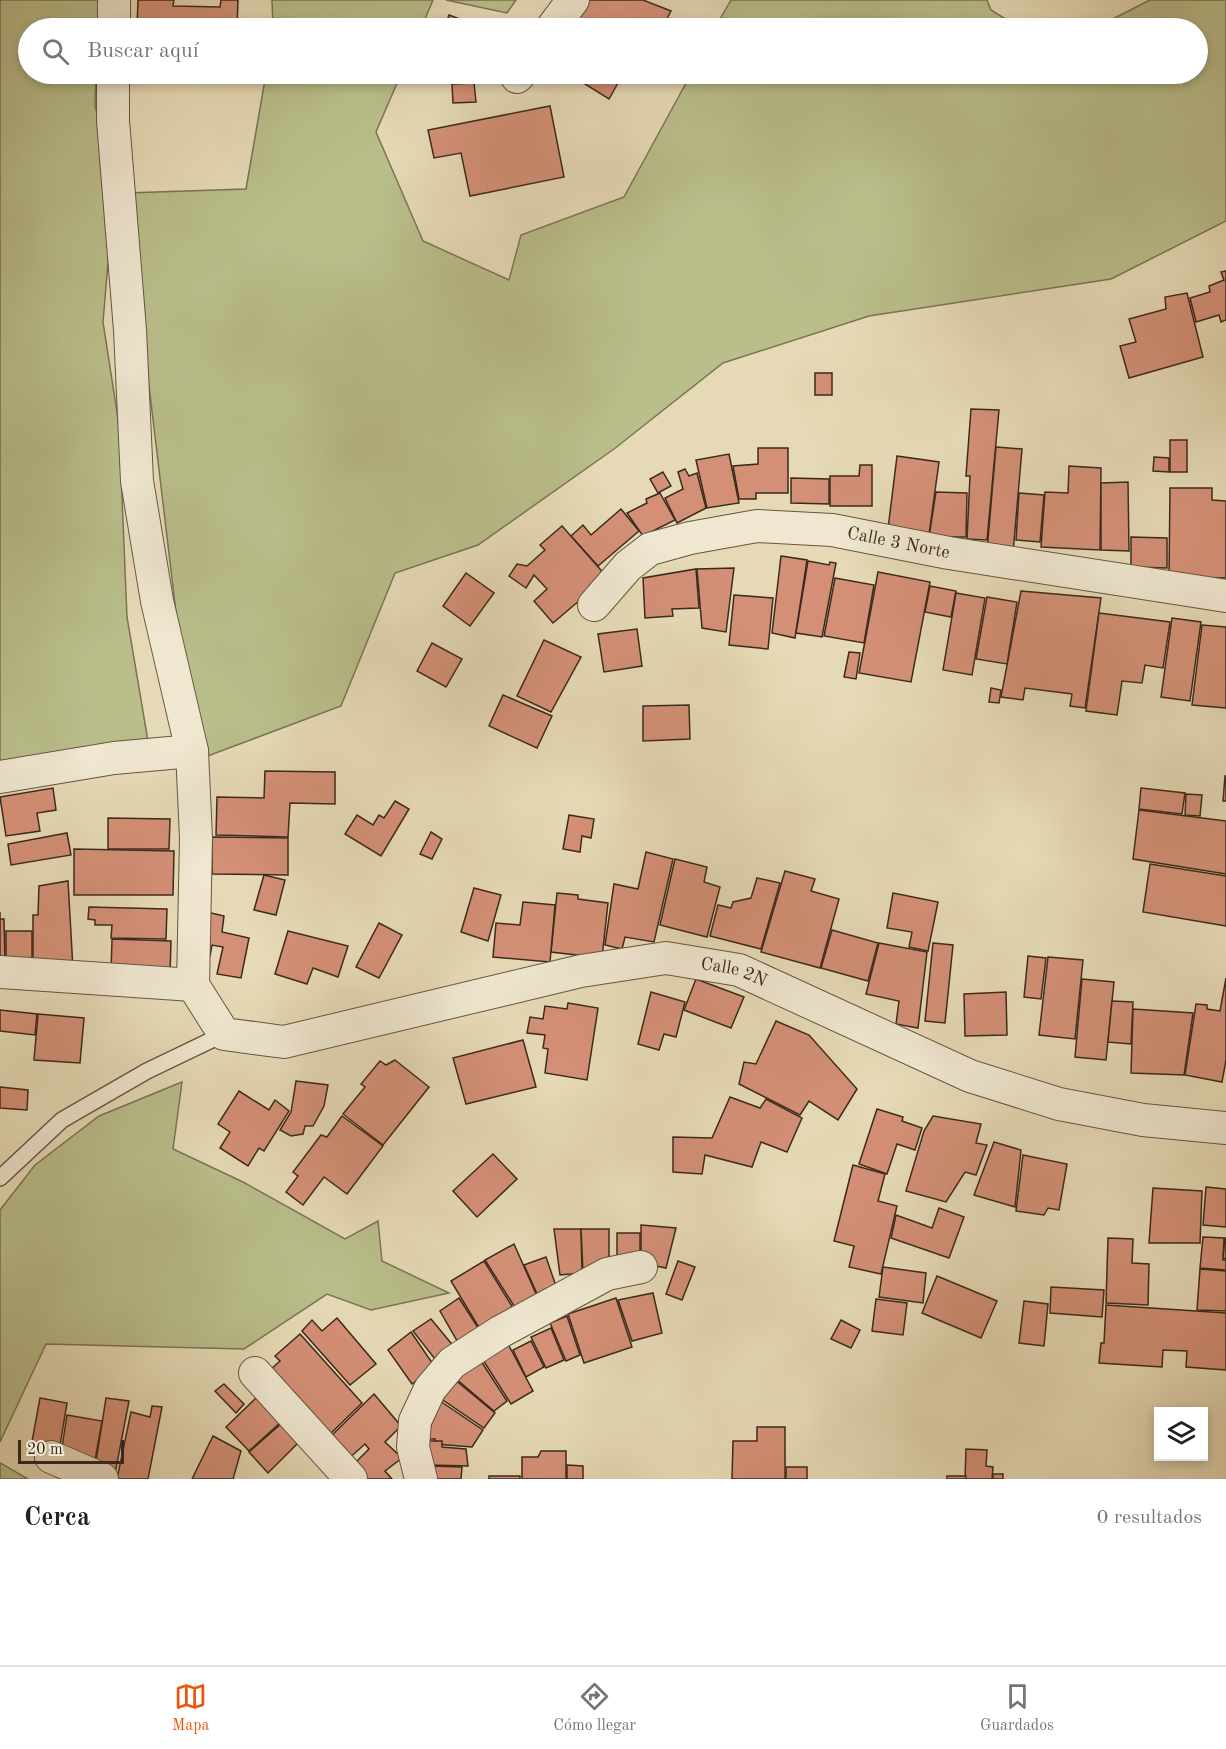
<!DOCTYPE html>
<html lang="es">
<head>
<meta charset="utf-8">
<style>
	:root { --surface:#fff; --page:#f2f2f2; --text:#202124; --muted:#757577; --line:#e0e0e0; --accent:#ea580c }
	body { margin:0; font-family:"Old Standard TT",serif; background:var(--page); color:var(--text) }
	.controls { position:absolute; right:18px; bottom:18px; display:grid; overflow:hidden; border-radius:0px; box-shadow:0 3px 9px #0003 }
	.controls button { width:54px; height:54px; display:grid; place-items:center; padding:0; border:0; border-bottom:2px solid var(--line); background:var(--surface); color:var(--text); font:30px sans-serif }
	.scale { position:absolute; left:18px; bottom:15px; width:106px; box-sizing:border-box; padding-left:6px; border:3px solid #3b2a1c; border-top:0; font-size:16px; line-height:21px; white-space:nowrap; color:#3b2a1c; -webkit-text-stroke:4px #efe7d0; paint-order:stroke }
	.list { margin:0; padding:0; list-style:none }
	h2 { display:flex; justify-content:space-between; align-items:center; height:78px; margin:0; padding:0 24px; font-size:26px }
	h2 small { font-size:20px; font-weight:400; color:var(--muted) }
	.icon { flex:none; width:33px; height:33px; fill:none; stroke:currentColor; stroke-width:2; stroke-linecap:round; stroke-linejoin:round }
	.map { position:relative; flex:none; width:1226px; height:1479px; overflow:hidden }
	.search { position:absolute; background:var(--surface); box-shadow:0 3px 9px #0003; left:18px; right:18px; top:18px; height:66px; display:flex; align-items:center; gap:15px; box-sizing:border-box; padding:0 21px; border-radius:33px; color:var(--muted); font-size:22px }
	.sheet { height:186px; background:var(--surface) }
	nav { display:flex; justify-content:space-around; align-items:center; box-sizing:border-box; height:84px; border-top:2px solid var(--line); background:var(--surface); font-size:16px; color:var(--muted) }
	nav a { display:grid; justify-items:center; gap:3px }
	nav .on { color:var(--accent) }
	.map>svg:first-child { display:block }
	.green { fill:#b9be8b; stroke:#7a7454; stroke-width:1.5 }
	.building { fill:#d49077; stroke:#3b2a1c; stroke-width:1.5 }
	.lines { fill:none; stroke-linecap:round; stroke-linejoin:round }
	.service-casing { stroke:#665642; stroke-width:18 }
	.minor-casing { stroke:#665642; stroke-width:34 }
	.service { stroke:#efe7d0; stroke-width:15 }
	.minor { stroke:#efe7d0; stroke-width:32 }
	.labels { text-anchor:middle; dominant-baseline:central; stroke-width:6; stroke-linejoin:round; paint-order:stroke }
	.street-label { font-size:18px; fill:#3b2a1c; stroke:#efe7d0 }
</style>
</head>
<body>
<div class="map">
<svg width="1226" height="1479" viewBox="0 0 1226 1479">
	<rect width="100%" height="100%" fill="#e6dab6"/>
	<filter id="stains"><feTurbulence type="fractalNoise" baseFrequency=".00333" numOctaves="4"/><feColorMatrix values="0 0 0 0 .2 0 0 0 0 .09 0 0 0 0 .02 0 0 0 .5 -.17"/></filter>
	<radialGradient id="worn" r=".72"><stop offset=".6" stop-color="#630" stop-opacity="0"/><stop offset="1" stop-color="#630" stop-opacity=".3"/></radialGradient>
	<g class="green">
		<path d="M0,0H99L98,28H28V74H96L95,105L114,191L103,322L119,425L127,617L149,747L0,773Z"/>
		<path d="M272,0H433L421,28H273Z"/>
		<path d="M446,0H516L507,13Z"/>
		<path d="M731,0H987L991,10L1020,28H715Z"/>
		<path d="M1150,0H1226V221L1111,279L869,316L723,363L614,449L478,545L395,573L341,706L205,757L178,629L126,193L246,189L266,74H401L376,132L423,241L509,280L521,235L624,197L691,74H1198V28H1095Z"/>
		<path d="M182,1082L173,1149L243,1182L345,1239L378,1221L382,1261L449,1293L371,1310L327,1294L244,1349L46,1344L0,1442V1210L35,1165L99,1116Z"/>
		<path d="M0,1463L28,1479H0Z"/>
	</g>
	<g class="building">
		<path d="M138,0H174L173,6L220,7L221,0H238L237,28H137Z"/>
		<path d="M589,0H643L671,11L662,28H568Z"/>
		<path d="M449,15L470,23L468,28H444Z"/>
		<path d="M569,74H623L609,99Z"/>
		<path d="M474,83L476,102L453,103L452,84Z"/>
		<path d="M550,106L564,177L470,196L461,153L434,158L428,130Z"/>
		<path d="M1226,271V320L1221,322L1219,315L1196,322L1190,298L1210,292L1209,286L1224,280L1221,272Z"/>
		<path d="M1187,293L1203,357L1129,378L1120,346L1136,342L1129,319L1166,309L1165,297Z"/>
		<rect x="815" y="373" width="17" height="22"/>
		<path d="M971,409L999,410L987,540L967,539L970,476H966Z"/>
		<rect x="1170" y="440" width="17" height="32"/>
		<path d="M996,447L1022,449L1013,553L987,551Z"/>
		<path d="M758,448H788V493H756V499H739L733,466L758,464Z"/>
		<path d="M729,454L739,503L707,508L696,460Z"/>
		<path d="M897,456L939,462L928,542L887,537Z"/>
		<path d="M1154,457L1169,458V472L1153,471Z"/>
		<path d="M860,465H872V506H830V476H859Z"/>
		<path d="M1069,466L1101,468L1100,550L1041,547L1045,492L1068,493Z"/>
		<path d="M685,469L689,476L697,473L706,508L677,523L665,498L683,489L678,472Z"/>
		<path d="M663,472L671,486L658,493L650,479Z"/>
		<path d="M791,478L829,479V504L791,503Z"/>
		<path d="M1128,482L1129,551L1101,550V483Z"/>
		<path d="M1170,488H1212V500L1226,501V578L1169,577Z"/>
		<path d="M936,492L967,493L966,537H929Z"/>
		<path d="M660,493L675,520L643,536L627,513L647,503L646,499Z"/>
		<path d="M1019,493L1044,495L1040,542L1016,540Z"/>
		<path d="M621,509L639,531L598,566L571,536L583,525L591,535Z"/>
		<path d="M562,526L607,577L553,623L534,601L547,589L534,575L526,588L509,576L517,564L527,566L545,550L540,545Z"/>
		<path d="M1131,537L1167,538V568L1131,567Z"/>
		<path d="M781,556L807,560L795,638L772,633Z"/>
		<path d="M808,561L829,565L830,562L836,563L822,637L796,633Z"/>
		<path d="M734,568L726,632L702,628L697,569Z"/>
		<path d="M696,569L699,608L672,609L673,616L645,618L643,578Z"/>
		<path d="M878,572L930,582L911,682L859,673Z"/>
		<path d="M466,573L494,593L470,626L443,606Z"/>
		<path d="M835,578L874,585L864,643L824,636Z"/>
		<path d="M930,586L956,591L951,617L925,612Z"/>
		<path d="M1021,591L1101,598L1085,708L1070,706L1072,694L1025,688L1023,700L1001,697Z"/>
		<path d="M956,593L985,598L972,675L943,670Z"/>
		<path d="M734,595L773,598L768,649L729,645Z"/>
		<path d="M987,597L1017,602L1007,664L976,659Z"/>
		<path d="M1099,613L1170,622L1163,668L1145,665L1142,683L1122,681L1117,715L1086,711Z"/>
		<path d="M1172,618L1201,622L1190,701L1161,697Z"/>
		<path d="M1202,625L1226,627V708L1192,705Z"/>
		<path d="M637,629L642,666L604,672L598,634Z"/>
		<path d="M544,640L581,657L551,712L517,696Z"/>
		<path d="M432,643L462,659L446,687L417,671Z"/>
		<path d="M849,652L860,653L856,679L844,677Z"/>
		<path d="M991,688L1001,690L999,703L989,702Z"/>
		<path d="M503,695L552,716L537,748L489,726Z"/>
		<path d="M689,705L690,739L643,741V706Z"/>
		<path d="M265,771L335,772V804L290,803L288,837L216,835L217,797L264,798Z"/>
		<path d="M1225,776H1226V801H1223Z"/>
		<path d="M53,788L56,810L37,813L40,831L6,836L0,797Z"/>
		<path d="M1141,788L1185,793L1182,814L1139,809Z"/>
		<path d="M1186,794L1202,795L1200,816L1185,815Z"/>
		<path d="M395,801L409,809L381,856L345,834L357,815L373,825L379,815L384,818Z"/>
		<path d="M1139,810L1226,821V874L1133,859Z"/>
		<path d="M569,815L594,819L591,838L582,836L580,852L563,849Z"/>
		<path d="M108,818L170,819L169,849H108Z"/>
		<path d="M431,832L442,839L432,859L420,854Z"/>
		<path d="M67,833L71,855L11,865L8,844Z"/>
		<path d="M212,837L288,838V875L212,874Z"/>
		<path d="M74,849L174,851L173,895H74Z"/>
		<path d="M646,852L673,859L654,942L625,937L622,949L605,945L614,884L638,889Z"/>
		<path d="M675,859L707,867L704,882L720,887L707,937L660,925Z"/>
		<path d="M1150,864L1226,876V926L1143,912Z"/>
		<path d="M785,871L815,879L811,891L839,899L820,968L761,952Z"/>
		<path d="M264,875L285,880L276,915L254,910Z"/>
		<path d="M757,878L780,883L761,949L710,936L718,905L731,908L733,902L751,898Z"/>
		<path d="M68,881L73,969H33V915H38L39,886Z"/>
		<path d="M474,888L501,895L488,941L461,932Z"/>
		<path d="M557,893L578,895V899L608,903L602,958L551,952Z"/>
		<path d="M893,893L938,902L928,951L909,947L912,932L887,928Z"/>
		<path d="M523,902L555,905L550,962L493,957L496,923L520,925Z"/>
		<path d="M89,907L167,909L166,939L111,938L112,925H95V920L88,919Z"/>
		<path d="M0,912V919H4L5,962H0Z"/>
		<path d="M207,912L224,916L222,932L249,938L241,978L217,974L223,947L212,945L210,956L200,954Z"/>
		<path d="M379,923L402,935L379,978L356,967Z"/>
		<path d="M832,930L878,943L868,981L821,968Z"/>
		<rect x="6" y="931" width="26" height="28"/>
		<path d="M288,931L348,946L338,977L313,968L307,984L275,974Z"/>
		<path d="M112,939L171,941L170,974L111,972Z"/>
		<path d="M879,943L927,952L918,1028L896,1024L899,1001L866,994Z"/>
		<path d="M933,943L953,945L945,1023L925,1021Z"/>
		<path d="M1028,956L1046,958L1041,999L1024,997Z"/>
		<path d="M1048,957L1083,960L1075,1039L1039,1035Z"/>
		<path d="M1226,978V1060L1222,1082L1185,1075L1196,1004L1207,1005V1009L1220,1011Z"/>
		<path d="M696,979L744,997L731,1028L684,1010Z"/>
		<path d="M1082,979L1114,982L1106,1060L1075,1057Z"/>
		<path d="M651,992L685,1002L676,1037L664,1034L659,1050L638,1044Z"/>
		<path d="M1006,992L1007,1035L965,1036L964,994Z"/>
		<path d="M1112,1001L1133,1002L1131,1044L1108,1042Z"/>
		<path d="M568,1003L598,1008L587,1080L545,1073L548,1049L543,1048L545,1035L527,1033L530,1017L543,1019L545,1006L567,1009Z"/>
		<path d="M1133,1009L1193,1013L1184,1075L1131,1073Z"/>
		<path d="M0,1010L37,1014L35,1035L0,1031Z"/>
		<path d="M38,1014L84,1018L80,1063L34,1060Z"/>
		<path d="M776,1021L809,1035L857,1089L838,1120L809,1101L800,1115L739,1084L744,1062L756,1064Z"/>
		<path d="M523,1040L536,1087L466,1104L453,1058Z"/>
		<path d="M395,1060L429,1087L383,1145L343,1114L365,1087L361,1084L380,1061L386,1065Z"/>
		<path d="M296,1081L328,1085L324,1106L313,1126H305L303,1134L291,1136L280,1130L291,1112Z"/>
		<path d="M0,1087L28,1090L27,1110L0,1108Z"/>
		<path d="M239,1091L269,1110L275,1100L289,1111L264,1151L259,1148L248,1166L220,1148L230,1132L218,1124Z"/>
		<path d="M730,1097L760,1108L766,1099L802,1118L787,1152L761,1142L752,1167L705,1155L702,1174L673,1172V1137L712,1138Z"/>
		<path d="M877,1109L903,1117L902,1121L922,1128L915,1150L897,1144L887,1174L859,1164Z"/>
		<path d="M342,1116L383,1146L347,1194L324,1177L303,1205L286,1192L298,1176L293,1172L321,1135L327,1137Z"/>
		<path d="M933,1116L981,1124L976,1143L987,1145L976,1175L965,1172L946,1202L906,1191L924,1131Z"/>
		<path d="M994,1142L1021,1150L1015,1207L974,1195Z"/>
		<path d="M493,1154L517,1179L477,1217L453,1191Z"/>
		<path d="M1023,1155L1067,1164L1059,1210L1048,1208L1044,1215L1016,1211Z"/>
		<path d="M853,1165L885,1174L878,1201L897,1206L881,1274L849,1267L854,1246L834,1241Z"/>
		<path d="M1206,1187L1226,1189V1227L1203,1225Z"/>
		<path d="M1153,1188L1202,1191L1200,1243H1149Z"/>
		<path d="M939,1208L964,1217L949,1258L891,1238L896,1215L932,1228Z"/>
		<path d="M641,1225L676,1228L666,1268L641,1263Z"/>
		<path d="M554,1229H581L582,1273L560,1275Z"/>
		<path d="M581,1229H609V1270L583,1272Z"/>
		<rect x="617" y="1233" width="23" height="30"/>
		<path d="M1203,1237L1224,1238L1223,1260H1226V1270L1200,1268Z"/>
		<path d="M1108,1238L1133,1239L1132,1263L1149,1264L1148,1305L1106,1303Z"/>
		<path d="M1225,1238H1226V1259L1223,1258Z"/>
		<path d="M514,1244L541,1305L521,1317L485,1260Z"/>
		<path d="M546,1257L558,1292L539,1298L524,1265Z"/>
		<path d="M484,1261L518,1316L484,1336L451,1281Z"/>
		<path d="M678,1261L695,1267L682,1300L666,1294Z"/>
		<path d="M883,1267L926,1273L923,1303L879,1297Z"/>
		<path d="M1200,1269L1226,1271V1311L1197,1310Z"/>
		<path d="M937,1276L997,1301L981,1338L922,1313Z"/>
		<path d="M1051,1287L1104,1290L1102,1317L1050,1313Z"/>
		<path d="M653,1293L662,1333L632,1341L618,1300Z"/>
		<path d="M459,1298L482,1334L460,1346L440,1311Z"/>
		<path d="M616,1298L632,1347L584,1363L568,1314Z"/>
		<path d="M876,1299L907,1303L903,1335L872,1331Z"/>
		<path d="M1024,1301L1048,1304L1044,1346L1019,1343Z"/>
		<path d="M1106,1305L1226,1313V1370L1186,1367L1187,1351L1163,1350L1162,1367L1099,1363L1101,1343H1104Z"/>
		<path d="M567,1316L580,1355L566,1361L550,1323Z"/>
		<path d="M337,1318L376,1364L350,1385L302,1331L312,1320L322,1331Z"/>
		<path d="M431,1319L455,1348L438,1363L413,1331Z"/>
		<path d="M841,1320L860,1330L851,1348L831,1339Z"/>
		<path d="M551,1328L564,1360L546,1368L531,1337Z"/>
		<path d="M411,1332L435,1367L412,1384L388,1350Z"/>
		<path d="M300,1334L362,1403L328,1436L270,1370L280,1361L275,1356Z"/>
		<path d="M531,1341L544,1367L526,1377L513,1350Z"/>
		<path d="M508,1344L533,1391L511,1404L483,1360Z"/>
		<path d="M479,1358L507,1401L494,1411L455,1378Z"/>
		<path d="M454,1379L495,1413L484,1428L440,1398Z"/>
		<path d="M224,1384L244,1404L236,1413L215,1391Z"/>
		<path d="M374,1394L401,1426L385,1442L402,1458L385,1471L392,1479H361L352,1466L369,1449L365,1444L347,1460L330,1437Z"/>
		<path d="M257,1397L281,1422L249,1451L226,1427Z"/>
		<path d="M40,1398L67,1403L59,1451L31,1447Z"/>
		<path d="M106,1398L129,1401L114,1479L94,1474Z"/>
		<path d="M440,1401L483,1430L472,1447L435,1444V1439H426Z"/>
		<path d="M152,1406L162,1407L148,1479H117L131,1412L150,1417Z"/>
		<path d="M67,1415L102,1421L94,1466L60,1460Z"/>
		<path d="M282,1423L300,1441L268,1473L249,1452Z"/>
		<path d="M757,1427H785V1479H732L733,1441H757Z"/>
		<path d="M213,1436L241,1451L233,1479H192Z"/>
		<path d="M429,1441H442V1447L466,1449L468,1466L429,1465Z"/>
		<path d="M966,1449L987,1450L986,1466L993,1467L992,1479H965Z"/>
		<path d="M541,1451H566V1479H522V1457H538Z"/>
		<path d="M567,1465L583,1466V1479H567Z"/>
		<path d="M431,1466L462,1467L461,1479H431Z"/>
		<rect x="786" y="1467" width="21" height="12"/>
		<rect x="993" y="1474" width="10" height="5"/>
		<rect x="489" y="1476" width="31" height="3"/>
		<rect x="947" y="1476" width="19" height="3"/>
	</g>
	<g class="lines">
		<defs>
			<path id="service" d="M0,1178L62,1120L147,1071L224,1034"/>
			<g id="minor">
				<path d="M114,28V0"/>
				<path d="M552,28L573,0"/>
				<path id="s1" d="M113,74V121L130,330L137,481L157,601L192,751L196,838L193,985L224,1034L284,1042L581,971L666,958L739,970L970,1076L1059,1104L1143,1120L1226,1128"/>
				<path d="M517,77L520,74"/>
				<path id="s2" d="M594,605L628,566L650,549L690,538L757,526L832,530L949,553L1226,596"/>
				<path d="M0,777L114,758L192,751"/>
				<path d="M0,972L193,985"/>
				<path d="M255,1373L351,1479"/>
				<path d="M51,1457L102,1479"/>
				<path d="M421,1479L413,1447L415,1421L430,1389L452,1363L500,1332L607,1274L641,1267"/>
			</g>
		</defs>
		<use href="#service" class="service-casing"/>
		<use href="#minor" class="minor-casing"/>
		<use href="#service" class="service"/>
		<use href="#minor" class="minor"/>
	</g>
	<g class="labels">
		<g class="street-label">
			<text stroke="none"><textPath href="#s2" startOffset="332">Calle 3 Norte</textPath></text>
			<text stroke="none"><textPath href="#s1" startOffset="1497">Calle 2N</textPath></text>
		</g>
	</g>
	<rect width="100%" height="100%" filter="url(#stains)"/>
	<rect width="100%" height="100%" fill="url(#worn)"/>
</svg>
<div class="controls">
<button><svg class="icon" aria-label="layers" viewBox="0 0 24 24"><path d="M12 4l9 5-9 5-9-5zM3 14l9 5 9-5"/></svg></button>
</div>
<div class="scale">20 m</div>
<div class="search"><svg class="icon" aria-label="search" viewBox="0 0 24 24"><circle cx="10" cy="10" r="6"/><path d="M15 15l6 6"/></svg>Buscar aquí</div>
</div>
<section class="sheet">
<h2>Cerca<small>0 resultados</small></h2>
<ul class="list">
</ul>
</section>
<nav>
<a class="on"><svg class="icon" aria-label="map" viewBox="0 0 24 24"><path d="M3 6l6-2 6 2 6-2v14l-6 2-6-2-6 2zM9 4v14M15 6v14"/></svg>Mapa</a>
<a><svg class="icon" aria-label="directions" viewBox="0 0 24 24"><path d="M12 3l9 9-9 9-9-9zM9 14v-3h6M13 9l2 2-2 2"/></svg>Cómo llegar</a>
<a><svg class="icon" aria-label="saved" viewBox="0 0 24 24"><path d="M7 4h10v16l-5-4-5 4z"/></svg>Guardados</a>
</nav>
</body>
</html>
